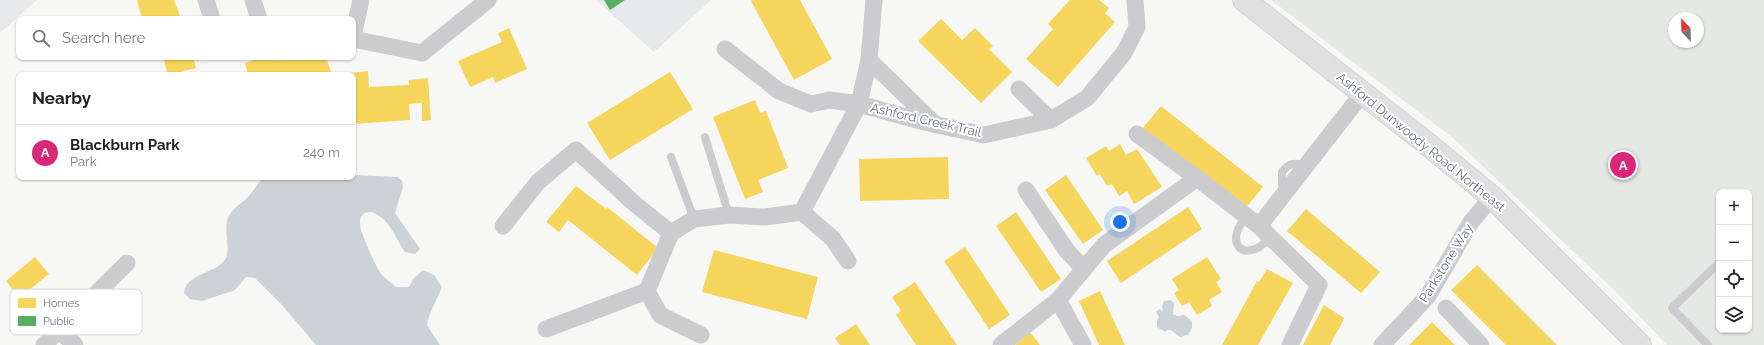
<!DOCTYPE html>
<html lang="en">
<head>
<meta charset="utf-8">
<style>
	:root { --surface:#fff; --page:#f2f2f2; --text:#222; --muted:#767676; --line:#e0e0e0; --accent:#db2777 }
	body { margin:0; font-family:Raleway,sans-serif; background:var(--page); color:var(--text) }
	.controls { position:absolute; right:12px; bottom:12px; display:grid; overflow:hidden; border-radius:8px; box-shadow:0 1px 3px #0004 }
	.controls button { width:36px; height:36px; display:grid; place-items:center; padding:0; border:0; border-bottom:1px solid var(--line); background:var(--surface); color:var(--text); font:20px sans-serif }
	.compass { position:absolute; left:1668px; top:12px; width:36px; height:36px; border-radius:50%; background:var(--surface); box-shadow:0 1px 3px #0004; rotate:338deg }
	.you { position:absolute; left:1120px; top:222px; width:14px; height:14px; margin:-10px; border:3px solid #fff; border-radius:50%; background:#1a73e8; box-shadow:0 0 0 6px #1a73e833 }
	.badge { display:grid; place-items:center; width:26px; height:26px; border-radius:50%; background:var(--accent); color:#fff; font-size:13px; font-weight:700 }
	.pin { position:absolute; translate:-50% -50%; border:2px solid #fff; box-shadow:0 1px 4px #0006 }
	.list { margin:0; padding:0; list-style:none }
	h2 { display:flex; justify-content:space-between; align-items:center; height:52px; margin:0; padding:0 16px; font-size:17px }
	h2 small { font-size:13px; font-weight:400; color:var(--muted) }
	.list li { display:grid; grid-template-columns:26px 1fr auto; gap:12px; align-items:center; box-sizing:border-box; height:56px; padding:0 16px; border-top:1px solid var(--line) }
	.list b { display:block; font-size:15px; white-space:nowrap }
	.list p { margin:0; font-size:13px; white-space:nowrap; color:var(--muted) }
	.list em { font-size:13px; font-style:normal; color:var(--muted) }
	.icon { flex:none; width:22px; height:22px; fill:none; stroke:currentColor; stroke-width:2; stroke-linecap:round; stroke-linejoin:round }
	.map { position:relative; flex:none; width:1764px; height:345px; overflow:hidden }
	.search { position:absolute; background:var(--surface); box-shadow:0 1px 3px #0004; left:16px; top:16px; width:340px; height:44px; display:flex; align-items:center; gap:10px; box-sizing:border-box; padding:0 14px; border-radius:8px; color:var(--muted); font-size:15px }
	.panel { position:absolute; background:var(--surface); box-shadow:0 1px 3px #0004; left:16px; top:72px; width:340px; height:108px; border-radius:8px }
	.map>svg:first-child { display:block }
	.built { fill:#e7e8e9 }
	.green { fill:#e5e8e4; fill-rule:evenodd }
	.water { fill:#cdd2d6 }
	.homes { fill:#f6d55c }
	.public { fill:#5aae61 }
	.lines { fill:none; stroke-linecap:round; stroke-linejoin:round }
	.secondary-casing { stroke:#d4d4d5; stroke-width:24 }
	.service { stroke:#ccccce; stroke-width:8 }
	.minor { stroke:#ccccce; stroke-width:17 }
	.secondary { stroke:#e0e0e1; stroke-width:22 }
	.labels { text-anchor:middle; dominant-baseline:central; stroke-width:4; stroke-linejoin:round; paint-order:stroke }
	.street-label { font-size:13px; fill:#697284; stroke:#fff }
	.key { fill:#fff; stroke:#d2d5da; stroke-width:1 }
	.key-label { font-size:11px; fill:#697284 }
</style>
</head>
<body>
<div class="map">
<svg width="1764" height="345" viewBox="0 0 1764 345">
	<rect width="100%" height="100%" fill="#f7f7f6"/>
	<g class="built">
		<path d="M0,0H37L0,33Z"/>
		<path d="M596,0H711L654,52Z"/>
	</g>
	<path class="green" d="M1271,0H1764V345H1667L1613,289L1453,138ZM1674,18H1698V42H1674ZM1719,192H1749V330H1719Z"/>
	<g class="water">
		<path d="M353,175L398,177L402,181L403,187L395,213L420,249L415,254L405,252C397,241 393,228 383,219C370,206 356,212 361,230C365,241 375,266 382,275C386,279 392,283 396,287H409L413,279L423,270L434,275L442,287C437,300 429,312 427,325L440,345H316L282,305L255,278L246,277L235,290L202,301L190,299L184,293C186,274 213,274 224,261C232,251 224,234 227,222C229,210 240,205 248,197C253,191 258,184 263,177H353Z"/>
		<path d="M1170,300L1174,303L1173,314L1178,316L1184,315L1192,321V328L1188,335L1180,337L1171,330H1167L1165,332L1157,327V321L1159,317L1156,312L1159,309L1163,311L1162,306L1164,301Z"/>
	</g>
	<g class="homes">
		<path d="M137,0H174L181,19H142Z"/>
		<path d="M753,0H800L832,59L794,80L751,1Z"/>
		<path d="M1070,0H1099L1109,8L1105,13L1115,22L1058,87L1026,59L1053,29L1048,24Z"/>
		<path d="M941,19L962,40L975,28L993,46L989,49L1012,72L981,103L918,41Z"/>
		<path d="M509,28L527,69L495,83L493,77L470,87L458,61L502,42L498,33Z"/>
		<path d="M163,57H193L196,68L168,75Z"/>
		<path d="M263,57H274L276,61L287,57H317L318,59L326,57L332,75H248L245,63Z"/>
		<path d="M368,71L369,87L409,85V80L428,78L431,120L422,121V103L409,104L410,120L353,124V75H347V73Z"/>
		<path d="M670,72L693,109L610,160L587,123Z"/>
		<path d="M755,100L760,113L766,111L788,168L758,180L763,192L745,199L713,117Z"/>
		<path d="M1161,106L1263,187L1243,211L1141,130Z"/>
		<path d="M1120,144L1126,155L1137,149L1162,187L1134,204L1127,191L1119,196L1112,184L1107,186L1100,174L1097,176L1086,158L1106,146L1109,151Z"/>
		<path d="M948,157L949,199L860,201L859,159Z"/>
		<path d="M1066,175L1103,230L1083,244L1045,190Z"/>
		<path d="M576,186L606,209L607,207L658,248L637,275L568,220L559,232L546,222Z"/>
		<path d="M1188,207L1202,229L1121,283L1107,261Z"/>
		<path d="M1306,209L1380,272L1361,293L1287,231Z"/>
		<path d="M1016,212L1061,279L1041,292L996,226Z"/>
		<path d="M965,247L1010,315L989,329L944,261Z"/>
		<path d="M714,250L818,277L807,319L702,292Z"/>
		<path d="M35,257L49,274L19,298L6,281Z"/>
		<path d="M1207,257L1221,279L1216,282L1222,292L1209,300L1212,306L1197,315L1189,302L1182,306L1174,293L1179,290L1172,279Z"/>
		<path d="M1477,265L1557,345H1506L1451,290Z"/>
		<path d="M1267,269L1293,283L1258,345H1222L1257,281L1259,282Z"/>
		<path d="M915,282L957,345H916L896,315L901,311L892,297Z"/>
		<path d="M1100,291L1125,345H1099L1079,301Z"/>
		<path d="M1324,305L1344,318L1343,321L1330,345H1303Z"/>
		<path d="M1432,322L1455,345H1409Z"/>
		<path d="M856,324L870,345H840L835,338Z"/>
		<path d="M1030,332L1040,345H1015Z"/>
	</g>
	<path class="public" d="M604,0H625L610,10Z"/>
	<g class="lines">
		<defs>
			<path id="secondary" d="M1244,0L1430,146L1492,197L1640,345"/>
		</defs>
		<use href="#secondary" class="secondary-casing"/>
		<g class="service">
			<path d="M705,137L729,215"/>
			<path d="M671,157L694,219"/>
			<path d="M1286,192L1282,185V172C1289,163 1295,162 1305,166"/>
			<path d="M1247,217C1223,240 1242,267 1270,238"/>
			<path d="M1708,345L1672,308L1719,263"/>
		</g>
		<g class="minor">
			<path d="M206,0L212,19"/>
			<path d="M253,0L259,19"/>
			<path d="M874,0L869,60L859,104L924,122L984,135L1051,120L1087,98L1124,53L1137,27L1135,0"/>
			<path d="M353,35L361,0"/>
			<path d="M353,39L422,53L488,0"/>
			<path d="M725,49L779,91L811,104L830,100L859,104L802,212"/>
			<path d="M869,60L936,125"/>
			<path d="M1019,89L1051,120"/>
			<path d="M1137,134L1197,178"/>
			<path d="M1026,190L1067,251L1084,269"/>
			<path d="M503,226L538,182L576,150L635,204L671,233"/>
			<path d="M1259,226L1362,94"/>
			<path d="M1058,300L1083,345"/>
			<path d="M1446,308L1481,345"/>
			<path d="M546,329L647,291"/>
			<path d="M59,330L75,345"/>
			<path d="M701,335L660,315L647,291L671,233L694,219L729,215L765,217L802,212L833,239L848,261"/>
			<path d="M44,345L127,263"/>
			<path d="M1001,345L1058,300L1104,245L1197,178L1259,226L1319,285L1290,345"/>
			<path d="M1382,345L1428,296L1471,222L1492,197"/>
		</g>
		<use href="#secondary" class="secondary"/>
	</g>
	<g class="labels">
		<g class="street-label">
			<text transform="translate(926 120) rotate(13)">Ashford Creek Trail</text>
			<text transform="translate(1421 142) rotate(39)">Ashford Dunwoody Road Northeast</text>
			<text transform="translate(1446 263) rotate(-58)">Parkstone Way</text>
		</g>
	</g>
	<rect x="10" y="289" width="132" height="46" rx="6" class="key"/>
	<rect x="18" y="298" width="18" height="10" fill="#f6d55c"/>
	<rect x="18" y="316" width="18" height="10" fill="#5aae61"/>
	<g class="key-label">
		<text x="43" y="307">Homes</text>
		<text x="43" y="325">Public</text>
	</g>
</svg>
<div class="controls">
<button>+</button>
<button>−</button>
<button><svg class="icon" aria-label="locate" viewBox="0 0 24 24"><circle cx="12" cy="12" r="6"/><path d="M12 2v4M12 18v4M2 12h4M18 12h4"/></svg></button>
<button><svg class="icon" aria-label="layers" viewBox="0 0 24 24"><path d="M12 4l9 5-9 5-9-5zM3 14l9 5 9-5"/></svg></button>
</div>
<svg class="compass" viewBox="-18 -18 36 36"><path d="M0-13l5 13h-10z" fill="#e53935"/><path d="M0 13l5-13h-10z" fill="#767676"/></svg>
<div class="you"></div>
<div class="pin badge" style="left:1623px;top:165px">A</div>
<div class="search"><svg class="icon" aria-label="search" viewBox="0 0 24 24"><circle cx="10" cy="10" r="6"/><path d="M15 15l6 6"/></svg>Search here</div>
<section class="panel">
<h2>Nearby<small></small></h2>
<ul class="list">
<li><span class="badge">A</span><div><b>Blackburn Park</b><p>Park</p></div><em>240 m</em></li>
</ul>
</section>
</div>
</body>
</html>
